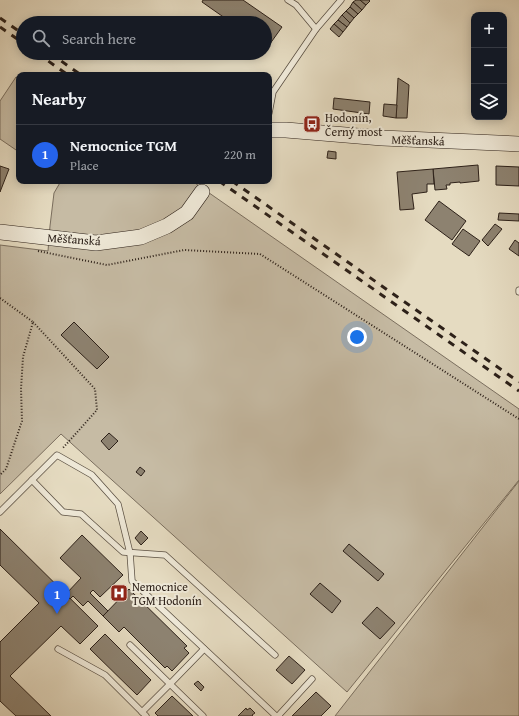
<!DOCTYPE html>
<html lang="en">
<head>
<meta charset="utf-8">
<style>
	:root { --surface:#171b24; --page:#20242c; --text:#f1f3f6; --muted:#9ea1a6; --line:#363941; --accent:#2563eb }
	body { margin:0; font-family:"Gentium Book Plus",serif; background:var(--page); color:var(--text) }
	.controls { position:absolute; right:12px; top:12px; display:grid; overflow:hidden; border-radius:8px; box-shadow:0 2px 10px #0003 }
	.controls button { width:36px; height:36px; display:grid; place-items:center; padding:0; border:0; border-bottom:1px solid var(--line); background:var(--surface); color:var(--text); font:20px sans-serif }
	.you { position:absolute; left:357px; top:337px; width:14px; height:14px; margin:-10px; border:3px solid #fff; border-radius:50%; background:#1a73e8; box-shadow:0 0 0 6px #1a73e833 }
	.badge { display:grid; place-items:center; width:26px; height:26px; border-radius:50%; background:var(--accent); color:#fff; font-size:13px; font-weight:700 }
	.pin { position:absolute; translate:-50% -33px; filter:drop-shadow(0 1px 2px #0008) }
	.pin::after { content:''; position:absolute; top:21px; width:14px; height:12px; background:inherit; clip-path:polygon(0 0,100% 0,50% 100%) }
	.list { margin:0; padding:0; list-style:none }
	h2 { display:flex; justify-content:space-between; align-items:center; height:52px; margin:0; padding:0 16px; font-size:17px }
	h2 small { font-size:13px; font-weight:400; color:var(--muted) }
	.list li { display:grid; grid-template-columns:26px 1fr auto; gap:12px; align-items:center; box-sizing:border-box; height:60px; padding:0 16px; border-top:1px solid var(--line) }
	.list b { display:block; font-size:15px; white-space:nowrap }
	.list p { margin:0; font-size:13px; white-space:nowrap; color:var(--muted) }
	.list em { font-size:13px; font-style:normal; color:var(--muted) }
	.icon { flex:none; width:22px; height:22px; fill:none; stroke:currentColor; stroke-width:2; stroke-linecap:round; stroke-linejoin:round }
	.map { position:relative; flex:none; width:519px; height:716px; overflow:hidden }
	.search { position:absolute; background:var(--surface); box-shadow:0 2px 10px #0003; left:16px; top:16px; width:256px; height:44px; display:flex; align-items:center; gap:10px; box-sizing:border-box; padding:0 14px; border-radius:22px; color:var(--muted); font-size:15px }
	.panel { position:absolute; background:var(--surface); box-shadow:0 2px 10px #0003; left:16px; top:72px; width:256px; height:112px; border-radius:8px }
	.map>svg:first-child { display:block }
	.green { fill:#c6bba4; stroke:#7a6e5e }
	.building { fill:#8d8270; stroke:#2d2119 }
	.lines { fill:none; stroke-linecap:round; stroke-linejoin:round }
	.lane-casing { stroke:#5b5043; stroke-width:7 }
	.secondary-casing { stroke:#2d2119; stroke-width:16 }
	.path { stroke:#2d2119; stroke-width:2; stroke-dasharray:1 2; stroke-linecap:butt }
	.lane { stroke:#eee8d7; stroke-width:5.5 }
	.secondary { stroke:#eee8d7; stroke-width:15 }
	.rail { stroke:#2d2119; stroke-width:3; stroke-dasharray:7 7; stroke-linecap:butt }
	.labels { text-anchor:middle; dominant-baseline:central; stroke-width:4; stroke-linejoin:round; paint-order:stroke }
	.poi-label { font-size:12px; fill:#2d2119; stroke:#eee8d7; text-anchor:start }
	.street-label { font-size:12px; fill:#2d2119; stroke:#eee8d7 }
</style>
</head>
<body>
<div class="map">
<svg width="519" height="716" viewBox="0 0 519 716">
	<rect width="100%" height="100%" fill="#e5dbc1"/>
	<filter id="stains"><feTurbulence type="fractalNoise" baseFrequency=".005" numOctaves="4"/><feColorMatrix values="0 0 0 0 .2 0 0 0 0 .09 0 0 0 0 .02 0 0 0 .5 -.17"/></filter>
	<radialGradient id="worn" r=".72"><stop offset=".6" stop-color="#630" stop-opacity="0"/><stop offset="1" stop-color="#630" stop-opacity=".3"/></radialGradient>
	<g class="green">
		<path d="M16,77L19,79V152L0,139V101Z"/>
		<path d="M61,181H192L519,409V480L347,692L61,434L0,494V245L48,251L50,226L54,193Z"/>
		<path d="M519,481V716H335Z"/>
	</g>
	<g class="building">
		<path d="M203,0H243L282,27L267,48L265,46V23H232L202,2Z"/>
		<path d="M356,0H360L366,5L362,10L353,2Z"/>
		<path d="M360,0H369L370,1L366,5Z"/>
		<path d="M353,2L362,10L358,14L350,7Z"/>
		<path d="M350,7L358,14L354,18L346,11Z"/>
		<path d="M346,11L354,18L350,23L342,15Z"/>
		<path d="M342,15L350,23L347,27L338,20Z"/>
		<path d="M338,20L347,27L343,32L334,24Z"/>
		<path d="M334,24L343,32L339,37L330,29Z"/>
		<path d="M398,78L409,85L407,118H396Z"/>
		<path d="M334,98L370,102L369,114L333,109Z"/>
		<path d="M384,104L397,105L396,118L383,116Z"/>
		<path d="M328,151L336,152V159L327,158Z"/>
		<path d="M478,165L479,181L460,183V182L450,183V185H446L447,189L435,190L433,169Z"/>
		<path d="M0,166L9,169L0,192Z"/>
		<path d="M496,166L519,167V186L496,185Z"/>
		<path d="M433,169L434,184H427V192L412,194L414,209L400,210L397,172Z"/>
		<path d="M439,201L466,221L452,240L425,220Z"/>
		<path d="M499,213L519,214V221L498,220Z"/>
		<path d="M495,224L502,229L488,246L482,240Z"/>
		<path d="M463,229L480,241L469,256L452,244Z"/>
		<path d="M515,240L519,243V256L509,249Z"/>
		<path d="M74,322L109,357L97,369L61,335Z"/>
		<path d="M109,433L118,441L109,450L101,441Z"/>
		<path d="M140,467L145,471L141,476L136,472Z"/>
		<path d="M0,529L98,626L80,644L61,626L10,676L51,716H16L0,701V642L39,603L0,565Z"/>
		<path d="M141,531L148,538L141,545L135,538Z"/>
		<path d="M82,535L123,575L100,597L93,590L90,593L108,611L103,616L88,601L83,606L73,596L70,599L66,594L81,578L60,558Z"/>
		<path d="M349,544L384,574L378,581L343,551Z"/>
		<path d="M320,583L341,601L332,613L310,594Z"/>
		<path d="M129,589L187,646L184,648L189,653L172,671L167,666L165,668L124,627L119,632L103,616Z"/>
		<path d="M377,607L395,623L380,639L362,623Z"/>
		<path d="M105,634L151,680L137,695L90,649Z"/>
		<path d="M289,656L305,670L292,684L276,670Z"/>
		<path d="M198,681L204,687L201,691L194,684Z"/>
		<path d="M316,692L331,706L321,716H292Z"/>
		<path d="M172,696L193,716H158L155,713Z"/>
		<path d="M246,708L247,710L250,708L255,713L252,715L253,716H238Z"/>
	</g>
	<g class="lines">
		<defs>
			<g id="lane">
				<path d="M288,0L296,5L316,29"/>
				<path d="M269,113L273,92L316,29L341,0"/>
				<path d="M519,290V292"/>
				<path d="M32,480L63,512L81,514L123,552L165,555L275,655"/>
				<path d="M0,512L57,455L92,475L118,504L130,553L132,581L276,716"/>
				<path d="M130,645L170,684L204,649"/>
				<path d="M58,649L105,675L146,716"/>
				<path d="M142,712L170,684L203,716"/>
				<path d="M278,716L312,679"/>
			</g>
			<g id="secondary">
				<path d="M269,130H286L382,138L519,144"/>
				<path d="M0,232L96,243L141,237L167,226L187,213L202,192"/>
			</g>
		</defs>
		<use href="#lane" class="lane-casing"/>
		<use href="#secondary" class="secondary-casing"/>
		<g class="path">
			<path d="M38,251L107,265L184,250L260,254L519,419"/>
			<path d="M0,298L33,322L23,357L21,389L22,421L6,469L0,475"/>
			<path d="M33,322L95,389L97,410L62,449"/>
		</g>
		<use href="#lane" class="lane"/>
		<use href="#secondary" class="secondary"/>
		<g class="rail">
			<path d="M0,18L23,34"/>
			<path d="M0,27L23,43"/>
			<path d="M37,53L68,75"/>
			<path d="M50,53L81,75"/>
			<path d="M219,181L519,391"/>
			<path d="M232,181L519,382"/>
		</g>
	</g>
	<defs>
		<symbol id="bus-square" viewBox="-11 -11 22 22"><rect x="-9" y="-9" width="18" height="18" rx="4" fill="#8f2418" stroke="#eee8d7"/><path d="M-5-6H5V4H4V6H2V4H-2V6H-4V4H-5ZM-3.5-4V0h7V-4ZM-3.5 1.2v1.5H-2V1.2ZM2 1.2v1.5H3.5V1.2Z" fill="#fff"/></symbol>
		<symbol id="hospital-square" viewBox="-11 -11 22 22"><rect x="-9" y="-9" width="18" height="18" rx="4" fill="#8f2418" stroke="#eee8d7"/><path d="M-5-5h3v3.5h4V-5h3V5h-3V1.5h-4V5h-3Z" fill="#fff"/></symbol>
	</defs>
	<g fill-rule="evenodd">
		<use href="#bus-square" x="302" y="114" width="20" height="20"/>
		<use href="#hospital-square" x="109" y="583" width="20" height="20"/>
	</g>
	<g class="labels">
		<g class="poi-label">
			<text x="325" y="117">Hodonín,<tspan x="325" dy="14">Černý most</tspan></text>
			<text x="132" y="586">Nemocnice<tspan x="132" dy="14">TGM Hodonín</tspan></text>
		</g>
		<g class="street-label">
			<text transform="translate(418 140) rotate(2)">Měšťanská</text>
			<text transform="translate(74 239) rotate(4)">Měšťanská</text>
		</g>
	</g>
	<rect width="100%" height="100%" filter="url(#stains)"/>
	<rect width="100%" height="100%" fill="url(#worn)"/>
</svg>
<div class="controls">
<button>+</button>
<button>−</button>
<button><svg class="icon" aria-label="layers" viewBox="0 0 24 24"><path d="M12 4l9 5-9 5-9-5zM3 14l9 5 9-5"/></svg></button>
</div>
<div class="you"></div>
<div class="pin badge" style="left:57px;top:614px">1</div>
<div class="search"><svg class="icon" aria-label="search" viewBox="0 0 24 24"><circle cx="10" cy="10" r="6"/><path d="M15 15l6 6"/></svg>Search here</div>
<section class="panel">
<h2>Nearby<small></small></h2>
<ul class="list">
<li><span class="badge">1</span><div><b>Nemocnice TGM</b><p>Place</p></div><em>220 m</em></li>
</ul>
</section>
</div>
</body>
</html>
